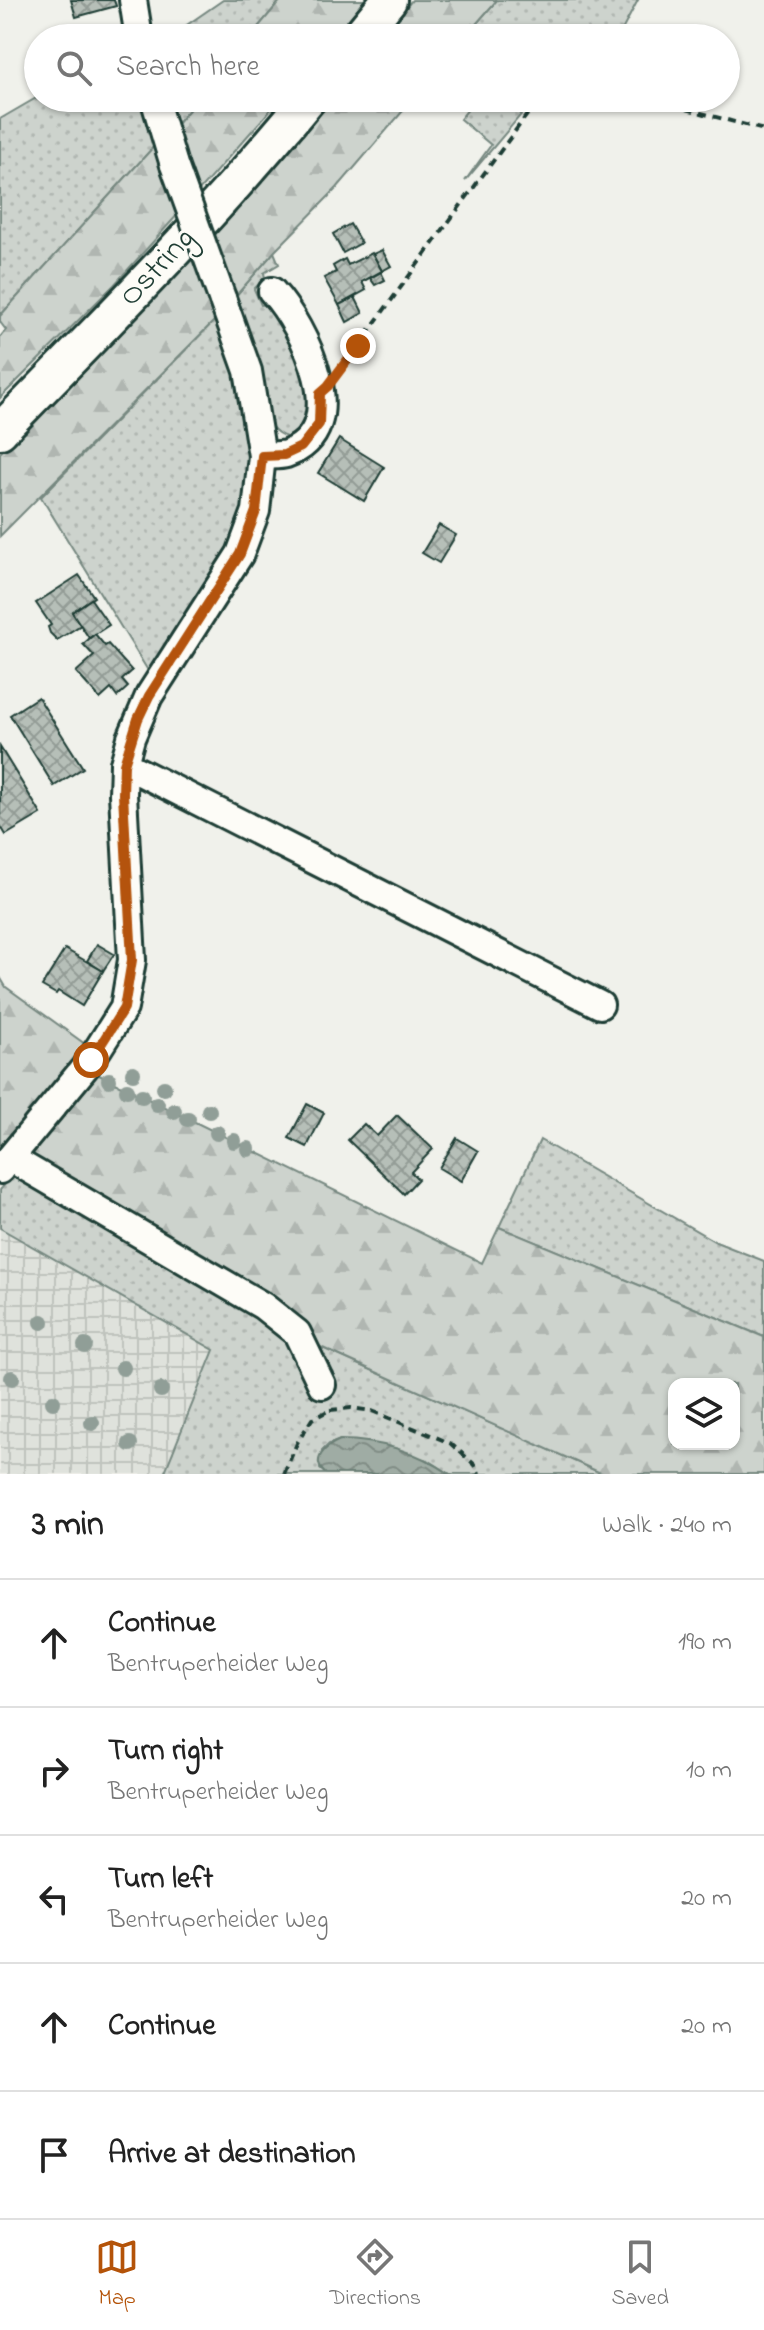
<!DOCTYPE html>
<html lang="en">
<head>
<meta charset="utf-8">
<style>
	:root { --surface:#fff; --page:#f6f6f6; --text:#222; --muted:#767676; --line:#e0e0e0; --accent:#b45309 }
	body { margin:0; font-family:"Indie Flower",sans-serif; background:var(--page); color:var(--text) }
	.controls { position:absolute; right:24px; bottom:24px; display:grid; overflow:hidden; border-radius:16px; box-shadow:0 2px 6px #0004 }
	.controls button { width:72px; height:72px; display:grid; place-items:center; padding:0; border:0; border-bottom:2px solid var(--line); background:var(--surface); color:var(--text); font:40px sans-serif }
	.stop { position:absolute; width:24px; height:24px; margin:-18px; border:6px solid #b45309; border-radius:50%; background:#fff }
	.stop.end { background:#b45309; border-color:#fff; box-shadow:0 2px 8px #0008 }
	.list { margin:0; padding:0; list-style:none }
	h2 { display:flex; justify-content:space-between; align-items:center; height:104px; margin:0; padding:0 32px; font-size:34px }
	h2 small { font-size:26px; font-weight:400; color:var(--muted) }
	.list li { display:grid; grid-template-columns:52px 1fr auto; gap:24px; align-items:center; box-sizing:border-box; height:128px; padding:0 32px; border-top:2px solid var(--line) }
	.list b { display:block; font-size:30px; white-space:nowrap }
	.list p { margin:0; font-size:26px; white-space:nowrap; color:var(--muted) }
	.list em { font-size:26px; font-style:normal; color:var(--muted) }
	.icon { flex:none; width:44px; height:44px; fill:none; stroke:currentColor; stroke-width:2; stroke-linecap:round; stroke-linejoin:round }
	.map { position:relative; flex:none; width:764px; height:1474px; overflow:hidden }
	.search { position:absolute; background:var(--surface); box-shadow:0 2px 6px #0004; left:24px; right:24px; top:24px; height:88px; display:flex; align-items:center; gap:20px; box-sizing:border-box; padding:0 28px; border-radius:44px; color:var(--muted); font-size:30px }
	.sheet { height:744px; background:var(--surface) }
	nav { display:flex; justify-content:space-around; align-items:center; box-sizing:border-box; height:112px; border-top:2px solid var(--line); background:var(--surface); font-size:22px; color:var(--muted) }
	nav a { display:grid; justify-items:center; gap:4px }
	nav .on { color:var(--accent) }
	.map>svg:first-child { display:block }
	.industrial { fill:url(#industrial-grid) }
	.grass { fill:url(#grass-dots); stroke:#768880; stroke-width:2 }
	.forest { fill:url(#forest-firs); stroke:#768880; stroke-width:2; fill-rule:evenodd }
	.water { fill:url(#water-waves); stroke:#6c8077; stroke-width:2 }
	.building { fill:url(#building-cross-hatch); stroke:#1f3d34; stroke-width:2 }
	.lines { fill:none; stroke-linecap:round; stroke-linejoin:round }
	.minor-casing { stroke:#1f3d34; stroke-width:32 }
	.major-casing { stroke:#1f3d34; stroke-width:40 }
	.path { stroke:#1f3d34; stroke-width:4; stroke-dasharray:8 6; stroke-linecap:butt }
	.minor { stroke:#fdfcf7; stroke-width:26 }
	.major { stroke:#fdfcf7; stroke-width:34 }
	.minor-bridge-casing { stroke:#1f3d34; stroke-width:32; stroke-linecap:butt }
	.minor-bridge { stroke:#fdfcf7; stroke-width:26 }
	.tree { fill:#909e97 }
	.route { stroke:#b45309; stroke-width:10 }
	.labels { text-anchor:middle; dominant-baseline:central; stroke-width:6; stroke-linejoin:round; paint-order:stroke }
	.street-label { font-size:32px; fill:#1f3d34; stroke:#fdfcf7 }
</style>
</head>
<body>
<div class="map">
<svg width="764" height="1474" viewBox="0 0 764 1474">
	<defs>
		<pattern id="industrial-grid" width="8" height="8" patternUnits="userSpaceOnUse" patternTransform="scale(2)"><rect width="8" height="8" fill="#dfe2dc"/><path d="M0 4h8M4 0v8" fill="none" stroke="#bfc3bd"/></pattern>
		<pattern id="grass-dots" width="8" height="8" patternUnits="userSpaceOnUse" patternTransform="scale(2)"><rect width="8" height="8" fill="#cdd3cd"/><path d="M2 2h.1M6 6h.1" fill="none" stroke="#b0b6b1" stroke-width="1.8" stroke-linecap="round"/></pattern>
		<pattern id="forest-firs" width="22" height="20" patternUnits="userSpaceOnUse" patternTransform="scale(2)"><rect width="22" height="20" fill="#cdd3cd"/><path d="M5 1l3.5 6h-7zM16 11l3.5 6h-7z" fill="#b0b6b1"/></pattern>
		<pattern id="water-waves" width="16" height="10" patternUnits="userSpaceOnUse" patternTransform="scale(2)"><rect width="16" height="10" fill="#9faca4"/><path d="M0 5q4-4 8 0t8 0" fill="none" stroke="#818d86"/></pattern>
		<pattern id="building-cross-hatch" width="8" height="8" patternUnits="userSpaceOnUse" patternTransform="scale(2)"><rect width="8" height="8" fill="#b6bfb8"/><path d="M0 0l8 8M0 8l8-8" fill="none" stroke="#939c96"/></pattern>
	</defs>
	<rect width="100%" height="100%" fill="#f0f1eb"/>
	<filter id="ink" filterUnits="userSpaceOnUse"><feTurbulence type="fractalNoise" baseFrequency=".0125" numOctaves="2"/><feDisplacementMap in="SourceGraphic" scale="16" xChannelSelector="R" yChannelSelector="G"/><feConvolveMatrix kernelMatrix="1 2 1 2 8 2 1 2 1" color-interpolation-filters="sRGB"/></filter>
	<g filter="url(#ink)">
		<path class="industrial" d="M0,1228L214,1350L164,1474H0Z"/>
		<g class="grass">
			<path d="M223,0H281L249,38H168Z"/>
			<path d="M497,0H638L618,38H464Z"/>
			<path d="M38,97L145,98L157,143L0,316V119Z"/>
			<path d="M162,98H199L171,131Z"/>
			<path d="M477,98H535L465,181L491,145L460,119Z"/>
			<path d="M274,252L279,264L264,273L265,278L254,289L261,305L270,304L312,379L308,424L293,438C281,437 276,432 268,423L233,299Z"/>
			<path d="M221,314L248,407L249,483L241,523L229,554L150,674L41,497Z"/>
			<path d="M540,1140L716,1242L764,1261V1337L499,1227Z"/>
			<path d="M26,1159L316,1345L603,1474H450L428,1460L340,1440L329,1444L322,1451L320,1469L326,1474H164L214,1350L0,1228V1190Z"/>
		</g>
		<g class="forest">
			<path d="M281,0H365L333,38H249Z"/>
			<path d="M412,0H497L464,38H381Z"/>
			<path d="M199,98H281L198,192L171,131Z"/>
			<path d="M329,98H414L337,188L274,252L233,299L212,232Z"/>
			<path d="M157,143L180,212L114,285L0,398V337L6,330L0,322V316Z"/>
			<path d="M194,252L221,314L0,536V453L71,383Z"/>
			<path d="M0,977L6,987L85,1044L74,1060L0,1149Z"/>
			<path d="M97,1074L482,1263L499,1227L764,1337V1474H603L316,1345L26,1159ZM674,1384H734V1444H674Z"/>
		</g>
		<path class="water" d="M340,1440C379,1440 418,1452 450,1474H326C309,1460 326,1446 340,1440Z"/>
		<g class="building">
			<path d="M71,0H114L116,6L76,17Z"/>
			<path d="M350,224L361,243L343,253L333,234Z"/>
			<path d="M382,250L391,266L382,271L373,254Z"/>
			<path d="M372,253L382,271L362,282L366,290L339,305L324,278L336,272L333,266L345,259L348,265Z"/>
			<path d="M381,272L385,280L375,285L370,278Z"/>
			<path d="M355,297L363,313L347,322L339,305Z"/>
			<path d="M339,439L384,467L364,501L318,473Z"/>
			<path d="M439,525L456,535L439,563L422,553Z"/>
			<path d="M79,575L94,597L72,612L81,625L57,640L50,633L48,627L51,625L36,603Z"/>
			<path d="M91,599L109,625L89,638L72,612Z"/>
			<path d="M95,634L105,646L108,644L132,671L122,680L128,687L117,697L111,689L100,699L76,672L94,656L83,644Z"/>
			<path d="M38,697L83,768L54,786L10,715Z"/>
			<path d="M0,747L41,814L6,835L0,825Z"/>
			<path d="M97,944L114,954L103,971L87,961Z"/>
			<path d="M65,949L103,971L82,1006L58,991L56,994L42,986Z"/>
			<path d="M307,1104L324,1113L307,1147L289,1138Z"/>
			<path d="M397,1115L433,1149L411,1172L418,1179L404,1194L348,1140L364,1124L377,1136Z"/>
			<path d="M457,1138L478,1151L461,1181L439,1168Z"/>
		</g>
		<g class="lines">
			<defs>
				<g id="minor">
					<path d="M133,0L139,38"/>
					<path d="M154,98L174,165"/>
					<path d="M262,456C270,455 279,456 286,454C356,430 304,326 272,291"/>
					<path d="M124,764L600,1005"/>
					<path d="M10,1158L263,1306L297,1333L322,1385"/>
					<path d="M0,1170L91,1060L124,1008L132,960L123,794L124,764L131,738L149,696L240,554L256,511L262,456L248,371L222,298"/>
				</g>
				<g id="major">
					<path d="M358,38L389,0"/>
					<path d="M0,431C106,323 213,215 309,98"/>
				</g>
			</defs>
			<use href="#minor" class="minor-casing"/>
			<use href="#major" class="major-casing"/>
			<g class="path">
				<path d="M646,98L764,130"/>
				<path d="M341,369L529,112L547,98"/>
				<path d="M330,1410L351,1408L372,1411L450,1443L475,1465L479,1474"/>
				<path d="M284,1474L297,1443L312,1419L330,1410"/>
			</g>
			<use href="#minor" class="minor"/>
			<use href="#major" class="major"/>
			<defs>
				<path id="minor-bridge" d="M174,165L222,298"/>
			</defs>
			<use href="#minor-bridge" class="minor-bridge-casing"/>
			<use href="#minor-bridge" class="minor-bridge"/>
		</g>
		<g class="tree">
			<circle cx="133" cy="1073" r="8"/>
			<circle cx="109" cy="1080" r="8"/>
			<circle cx="164" cy="1088" r="8"/>
			<circle cx="127" cy="1090" r="8"/>
			<circle cx="142" cy="1096" r="8"/>
			<circle cx="157" cy="1104" r="8"/>
			<circle cx="174" cy="1111" r="8"/>
			<circle cx="209" cy="1111" r="8"/>
			<circle cx="188" cy="1119" r="8"/>
			<circle cx="217" cy="1133" r="8"/>
			<circle cx="234" cy="1141" r="8"/>
			<circle cx="248" cy="1149" r="8"/>
			<circle cx="42" cy="1322" r="8"/>
			<circle cx="85" cy="1346" r="8"/>
			<circle cx="123" cy="1368" r="8"/>
			<circle cx="12" cy="1378" r="8"/>
			<circle cx="161" cy="1390" r="8"/>
			<circle cx="53" cy="1402" r="8"/>
			<circle cx="92" cy="1423" r="8"/>
			<circle cx="130" cy="1444" r="8"/>
		</g>
	</g>
	<g class="lines" filter="url(#ink)">
		<path class="route" d="M91,1060L124,1008L132,960L123,794L124,764L138,719L149,696L240,554L256,511L262,456L284,455L301,447L319,424L320,393L328,386L358,346"/>
	</g>
	<g class="labels">
		<g class="street-label">
			<text transform="translate(158 268) rotate(-47)">Ostring</text>
		</g>
	</g>
</svg>
<div class="controls">
<button><svg class="icon" aria-label="layers" viewBox="0 0 24 24"><path d="M12 4l9 5-9 5-9-5zM3 14l9 5 9-5"/></svg></button>
</div>
<div class="stop" style="left:91px;top:1060px"></div>
<div class="stop end" style="left:358px;top:346px"></div>
<div class="search"><svg class="icon" aria-label="search" viewBox="0 0 24 24"><circle cx="10" cy="10" r="6"/><path d="M15 15l6 6"/></svg>Search here</div>
</div>
<section class="sheet">
<h2>3 min<small>Walk · 240 m</small></h2>
<ul class="list">
<li><svg class="icon" aria-label="ahead" viewBox="0 0 24 24"><path d="M12 20V5M6 11l6-6 6 6"/></svg><div><b>Continue</b><p>Bentruperheider Weg</p></div><em>190 m</em></li>
<li><svg class="icon" aria-label="right" viewBox="0 0 24 24"><path d="M7 20v-9h11M14 6l5 5-5 5"/></svg><div><b>Turn right</b><p>Bentruperheider Weg</p></div><em>10 m</em></li>
<li><svg class="icon" aria-label="left" viewBox="0 0 24 24"><path d="M17 20v-9H6M10 6l-5 5 5 5"/></svg><div><b>Turn left</b><p>Bentruperheider Weg</p></div><em>20 m</em></li>
<li><svg class="icon" aria-label="ahead" viewBox="0 0 24 24"><path d="M12 20V5M6 11l6-6 6 6"/></svg><div><b>Continue</b></div><em>20 m</em></li>
<li><svg class="icon" aria-label="arrive" viewBox="0 0 24 24"><path d="M6 21V4h12l-3 4 3 4H6"/></svg><div><b>Arrive at destination</b></div></li>
</ul>
</section>
<nav>
<a class="on"><svg class="icon" aria-label="map" viewBox="0 0 24 24"><path d="M3 6l6-2 6 2 6-2v14l-6 2-6-2-6 2zM9 4v14M15 6v14"/></svg>Map</a>
<a><svg class="icon" aria-label="directions" viewBox="0 0 24 24"><path d="M12 3l9 9-9 9-9-9zM9 14v-3h6M13 9l2 2-2 2"/></svg>Directions</a>
<a><svg class="icon" aria-label="saved" viewBox="0 0 24 24"><path d="M7 4h10v16l-5-4-5 4z"/></svg>Saved</a>
</nav>
</body>
</html>
